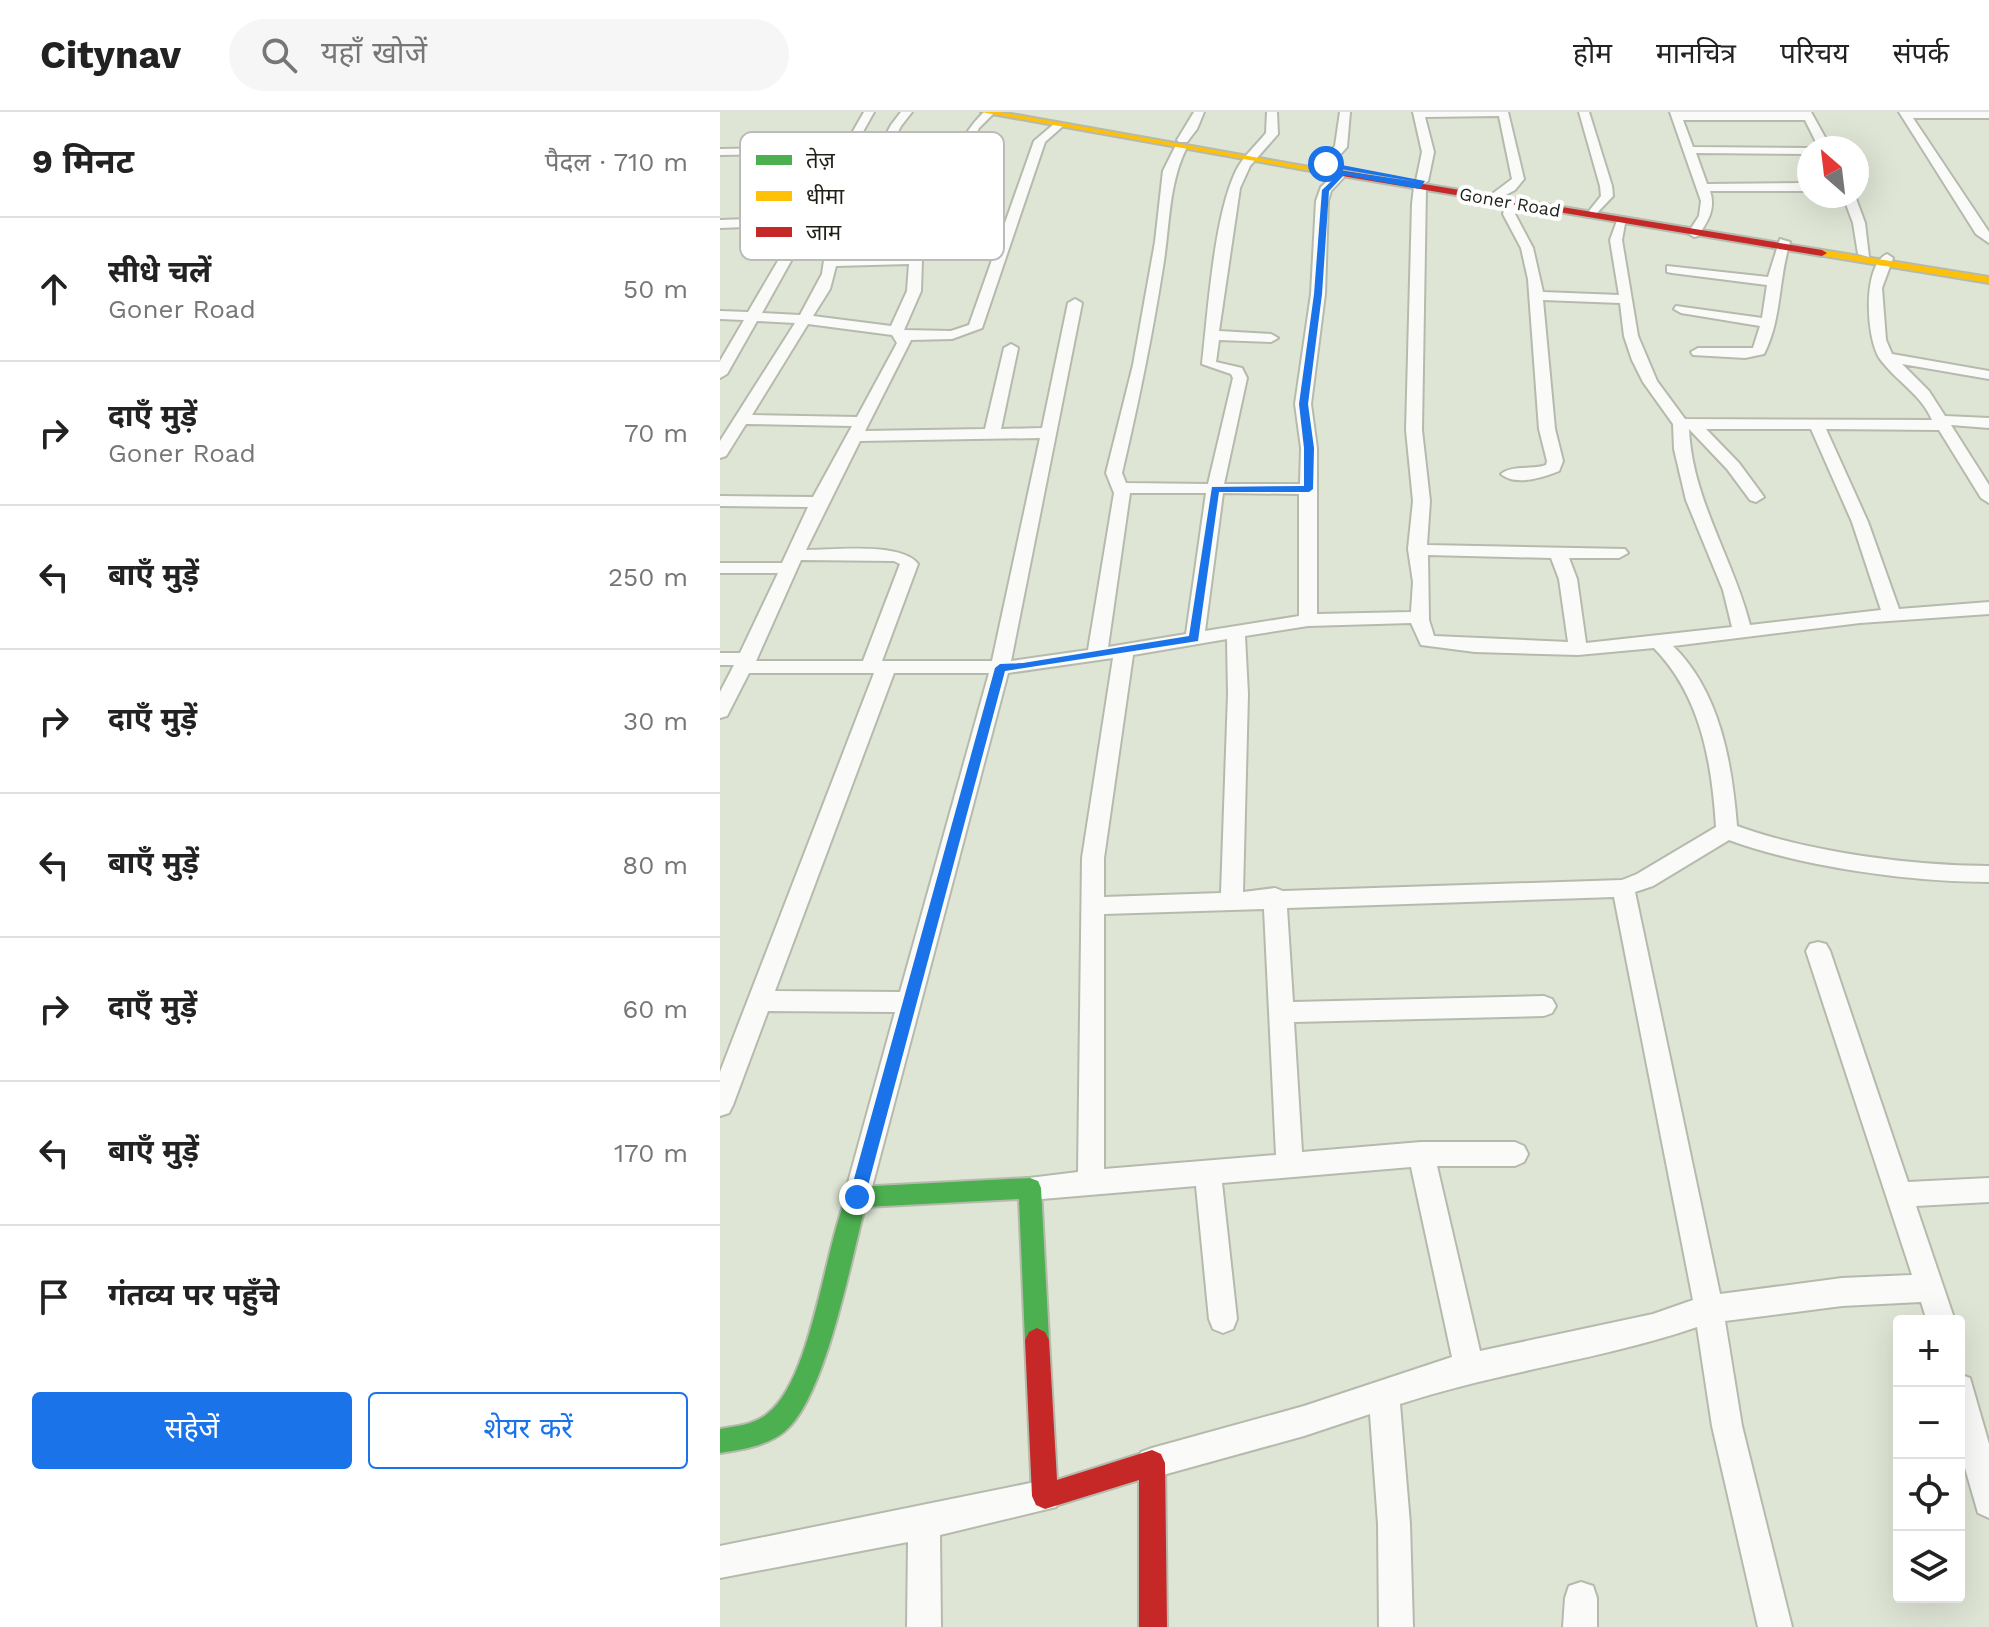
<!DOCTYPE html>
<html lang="hi">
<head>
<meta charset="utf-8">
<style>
	:root { --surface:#fff; --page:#f6f6f6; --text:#222; --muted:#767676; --line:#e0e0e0; --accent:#1a73e8 }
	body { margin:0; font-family:"Work Sans","Noto Sans Devanagari",sans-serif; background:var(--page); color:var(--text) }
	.controls { position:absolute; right:24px; bottom:24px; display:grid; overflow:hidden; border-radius:8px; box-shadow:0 8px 32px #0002 }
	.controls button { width:72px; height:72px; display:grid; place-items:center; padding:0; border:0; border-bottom:2px solid var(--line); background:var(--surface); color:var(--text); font:40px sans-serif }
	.compass { position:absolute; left:1077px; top:24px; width:72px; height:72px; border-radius:50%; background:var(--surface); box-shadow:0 8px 32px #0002; rotate:332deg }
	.stop { position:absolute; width:24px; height:24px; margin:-18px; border:6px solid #1a73e8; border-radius:50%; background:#fff }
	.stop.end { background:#1a73e8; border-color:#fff; box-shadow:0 2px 8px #0008 }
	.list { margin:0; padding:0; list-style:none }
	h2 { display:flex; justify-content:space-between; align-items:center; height:104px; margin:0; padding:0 32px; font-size:34px }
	h2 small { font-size:26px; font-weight:400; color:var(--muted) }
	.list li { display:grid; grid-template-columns:52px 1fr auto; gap:24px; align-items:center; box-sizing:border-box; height:144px; padding:0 32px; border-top:2px solid var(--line) }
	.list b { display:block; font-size:30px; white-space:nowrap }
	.list p { margin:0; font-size:26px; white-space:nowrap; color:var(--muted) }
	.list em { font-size:26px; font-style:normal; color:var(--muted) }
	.actions { display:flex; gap:16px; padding:24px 32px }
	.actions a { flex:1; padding:18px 0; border:2px solid var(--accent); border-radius:8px; text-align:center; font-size:28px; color:var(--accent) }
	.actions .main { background:var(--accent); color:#fff }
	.icon { flex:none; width:44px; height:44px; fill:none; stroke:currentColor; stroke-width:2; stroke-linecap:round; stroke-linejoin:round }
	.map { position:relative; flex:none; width:1269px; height:1515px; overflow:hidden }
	header { display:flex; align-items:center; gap:48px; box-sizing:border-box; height:112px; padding:0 40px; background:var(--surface); border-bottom:2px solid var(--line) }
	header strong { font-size:38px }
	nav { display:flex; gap:44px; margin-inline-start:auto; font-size:28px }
	.search { width:560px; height:72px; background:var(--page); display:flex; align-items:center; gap:20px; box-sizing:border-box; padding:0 28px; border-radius:44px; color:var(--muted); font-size:30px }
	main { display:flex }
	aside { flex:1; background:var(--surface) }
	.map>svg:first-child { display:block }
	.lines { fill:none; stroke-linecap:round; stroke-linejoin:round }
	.street-casing { stroke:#b5baad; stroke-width:4 }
	.fast-casing { stroke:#b5baad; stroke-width:4 }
	.slow-casing { stroke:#b5baad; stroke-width:4 }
	.jam-casing { stroke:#b5baad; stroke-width:4 }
	.street { fill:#fafbf9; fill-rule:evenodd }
	.fast { fill:#4caf50; fill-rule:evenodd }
	.slow { fill:#ffc107; fill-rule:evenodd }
	.jam { fill:#c62828; fill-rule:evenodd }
	.route { fill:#1a73e8 }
	.labels { text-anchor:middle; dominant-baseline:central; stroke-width:8; stroke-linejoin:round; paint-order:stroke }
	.far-street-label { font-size:18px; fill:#1c2015; stroke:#fff }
	.key { fill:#fff; stroke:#bbbcb9; stroke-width:2 }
	.key-label { font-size:22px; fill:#1c2015 }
</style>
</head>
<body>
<header>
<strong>Citynav</strong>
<div class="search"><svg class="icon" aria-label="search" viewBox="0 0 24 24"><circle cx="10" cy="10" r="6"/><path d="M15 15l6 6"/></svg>यहाँ खोजें</div>
<nav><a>होम</a><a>मानचित्र</a><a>परिचय</a><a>संपर्क</a></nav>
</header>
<main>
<aside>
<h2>9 मिनट<small>पैदल · 710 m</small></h2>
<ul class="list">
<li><svg class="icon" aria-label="ahead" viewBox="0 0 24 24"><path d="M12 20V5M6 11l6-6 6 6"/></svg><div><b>सीधे चलें</b><p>Goner Road</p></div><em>50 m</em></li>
<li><svg class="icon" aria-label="right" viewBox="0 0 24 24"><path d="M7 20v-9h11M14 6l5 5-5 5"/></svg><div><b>दाएँ मुड़ें</b><p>Goner Road</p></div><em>70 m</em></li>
<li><svg class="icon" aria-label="left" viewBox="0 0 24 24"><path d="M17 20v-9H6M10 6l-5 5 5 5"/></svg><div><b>बाएँ मुड़ें</b></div><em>250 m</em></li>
<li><svg class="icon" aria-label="right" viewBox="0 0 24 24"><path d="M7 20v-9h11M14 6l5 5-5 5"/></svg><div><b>दाएँ मुड़ें</b></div><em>30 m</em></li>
<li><svg class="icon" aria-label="left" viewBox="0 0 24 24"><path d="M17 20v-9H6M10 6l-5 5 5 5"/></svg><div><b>बाएँ मुड़ें</b></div><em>80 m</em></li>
<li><svg class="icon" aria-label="right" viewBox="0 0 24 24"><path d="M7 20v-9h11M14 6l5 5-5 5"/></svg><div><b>दाएँ मुड़ें</b></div><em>60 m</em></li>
<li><svg class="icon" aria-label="left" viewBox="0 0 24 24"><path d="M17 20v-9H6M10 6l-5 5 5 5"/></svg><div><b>बाएँ मुड़ें</b></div><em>170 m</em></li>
<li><svg class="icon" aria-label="arrive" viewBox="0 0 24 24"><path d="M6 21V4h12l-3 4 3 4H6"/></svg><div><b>गंतव्य पर पहुँचे</b></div></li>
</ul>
<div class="actions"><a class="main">सहेजें</a><a>शेयर करें</a></div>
</aside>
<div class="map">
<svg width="1269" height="1515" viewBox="0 0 1269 1515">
	<rect width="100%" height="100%" fill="#dfe5d5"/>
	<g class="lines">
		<defs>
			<g id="street">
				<path d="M144,0H154L42,201L80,203L102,162L106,135L171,13L181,0H192L181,14L118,135L117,146L191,144C201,105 235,27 264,0H275L259,16L210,118L202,148L201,179L184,218L231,219L249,213L314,29L334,12L343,14L325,30L262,216L232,227L191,228L145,319L265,317L284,236L291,232L298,236L281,317L322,316L348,191L355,187L362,191L291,549L368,538L394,381L386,361L413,253L435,130L443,59L455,35L461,32L467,35C448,72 450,114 443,155C432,225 418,293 402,361L406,371L488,372L513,266L511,262L482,252C488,200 494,99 518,55C525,43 537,32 546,21L547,0H557L558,22L530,54L520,76L499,219L551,222L558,226L551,230L499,228L496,250L522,256L527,266L504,372H580L581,336L575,292L591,182L596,89L601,75L618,59H626V63L611,79L608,89L605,182L591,292L597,336V502L691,500L693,470L688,437L693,389L686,318L692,92L694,75L699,72L696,69L702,40L693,0H788L804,67L795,78L782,85L772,82L792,67L779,4L705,5L714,40L708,69L703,72L706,75L702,318L710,389L707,433L905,437L908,441L899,446H849L857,467L866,531L1012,515L1003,478L966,388L954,337L953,312L923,270L912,248L904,224L900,191L823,188L835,317L843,349L839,359C822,366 795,374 781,362C792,353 812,358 826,353L827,349L819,317L808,167L801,136L783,102L788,88L798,91L795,102L813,136L823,180L899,183L890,128L898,106H906L902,128L918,224L937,269L965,307L1212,308C1201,282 1176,269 1160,247C1146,227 1142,153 1167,142L1173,146L1162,176L1166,228L1172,242L1269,259V267L1182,252L1209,279L1225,304L1269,306V316L1231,313L1269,373V391L1261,386L1219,318L1106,317L1148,410L1179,497L1269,490V502L1140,511L953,534C1000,580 1012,651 1017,714C1088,740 1193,754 1269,754V770C1190,770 1083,755 1009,728L933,774L915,780L1000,1182L1122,1166L1192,1163L1086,839L1090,832L1098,830L1106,832L1110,839L1188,1070L1269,1066V1090L1196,1094L1235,1209H1207L1201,1190L1122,1194L1005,1209L1022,1314L1072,1515H1038L992,1314L977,1215C880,1248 777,1260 680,1292L690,1412L693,1515H659L658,1412L650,1302L584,1324L432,1366L421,1362L417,1351L421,1340L432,1336L584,1294L732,1245L691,1055L502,1071L517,1207L513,1217L503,1221L493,1217L489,1207L476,1074L310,1088L301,1085L297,1076L301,1067L358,1060L362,746L393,546L288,561L147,1094L137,1097L127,1094L124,1085L175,900L48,899L13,993L9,1001L0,1004V960L154,561H29L7,604L0,606V580L14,553H0V541H20L58,461H0V451H62L88,395L0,394V384L93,385L132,314L26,312L6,344L0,346V329L75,211L37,209L7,262L0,266V249L24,208L0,207V199L28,200L79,113L0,116V108L83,105L120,41L0,43V37L124,35ZM189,152L187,179L171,214L93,204L110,177L116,154ZM88,212L172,223L177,231L137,305L32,303ZM969,317L1007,357L1030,388L1036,390L1044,385L1019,351L986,317H1091L1132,410L1161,498L1030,513C1013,446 972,387 969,317ZM320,326L272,549H162L198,452C182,430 113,438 86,438L140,329ZM410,381H486L466,522L388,535ZM503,381L579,382V504L485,519ZM708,443L831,446L839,467L848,530L714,524L709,508ZM81,448L174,449L180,452L143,549H36ZM691,511L701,533L755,540L858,543L934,536C981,584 992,651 996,715L917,762L902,768L563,779L555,776L523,780L528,582L525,524L588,514ZM507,527L508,582L501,781L384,785V746L413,543ZM174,561H269L180,880L55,879ZM894,785L973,1188L933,1202L760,1239L717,1054H795L804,1050L808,1042L804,1034L795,1030H701L582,1040L574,910L824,904L832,901L836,894L832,887L824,884L573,890L567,796ZM544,797L556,1043L384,1057V802Z"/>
				<path d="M474,0H484L477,17L467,30H459L457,28Z"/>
				<path d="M620,0H630L627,35L610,54H602L600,52L615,34Z"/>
				<path d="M859,0H869L892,74L893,84L875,103L869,99L881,84L880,74Z"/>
				<path d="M950,0H1091L1111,36H1099L1085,8H963L973,35L1091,36L1089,42L976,41L987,72L1089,71V79H990C996,97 988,109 978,124L974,125L968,121L979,104L981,89Z"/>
				<path d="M1179,0H1269V6H1193L1269,120V131L1256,122Z"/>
				<path d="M1123,84H1135L1145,111L1149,145L1138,142L1133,111Z"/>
				<path d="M1060,127L1070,130C1058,168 1062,207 1044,242L1025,246L973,243L971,240L978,236H1033L1040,214L961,201L954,197L956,194L1042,206L1047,173L952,161L947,160V154L1048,165Z"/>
				<path d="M1239,1262L1250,1266L1269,1332V1406L1258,1401L1239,1335Z"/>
				<path d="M325,1368L336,1373L341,1384L336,1395L220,1423L221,1515H187L188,1430L0,1466V1434Z"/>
				<path d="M861,1470L873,1474L877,1486V1515H843L845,1486L849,1474Z"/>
			</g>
			<path id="fast" d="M310,1066L318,1069L321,1076L329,1228L325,1236L317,1240L309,1236L305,1228L299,1087L145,1095C131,1148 105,1288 64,1320C46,1334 22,1338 0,1341V1317C16,1314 34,1313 47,1302C93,1267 104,1134 129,1078L137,1075Z"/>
			<g id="slow">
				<path d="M261,0H280L618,60L613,63Z"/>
				<path d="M1102,138L1269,165V171L1098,143V139Z"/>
			</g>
			<g id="jam">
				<path d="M613,57L1102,138L1107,141L1102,144L610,62L608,60Z"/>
				<path d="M317,1216L325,1220L329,1228L337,1368L432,1338L441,1342L445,1351L447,1515H419V1368L325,1397L316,1393L312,1384L305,1228L309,1220Z"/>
			</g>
		</defs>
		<use href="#street" class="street-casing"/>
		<use href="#fast" class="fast-casing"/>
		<use href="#slow" class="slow-casing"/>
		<use href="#jam" class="jam-casing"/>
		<use href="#street" class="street"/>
		<use href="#fast" class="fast"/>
		<use href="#slow" class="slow"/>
		<use href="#jam" class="jam"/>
	</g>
	<path class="route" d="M606,50L705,69L700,77L624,63L609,79L602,182L588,292L594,336L593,377L589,380H499L478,529L285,559L145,1085L143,1090H131L129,1085L275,556L280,552L303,551L469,524L492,375L584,374V336L579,292L594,182L602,78L622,59L698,70L603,54Z"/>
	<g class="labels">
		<g class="far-street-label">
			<text transform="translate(790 90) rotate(10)">Goner Road</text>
		</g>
	</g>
	<rect x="20" y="20" width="264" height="128" rx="12" class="key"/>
	<rect x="36" y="43" width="36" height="10" fill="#4caf50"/>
	<rect x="36" y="79" width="36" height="10" fill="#ffc107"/>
	<rect x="36" y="115" width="36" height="10" fill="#c62828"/>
	<g class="key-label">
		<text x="86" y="56">तेज़</text>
		<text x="86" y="92">धीमा</text>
		<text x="86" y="128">जाम</text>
	</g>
</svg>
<div class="controls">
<button>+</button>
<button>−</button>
<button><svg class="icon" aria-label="locate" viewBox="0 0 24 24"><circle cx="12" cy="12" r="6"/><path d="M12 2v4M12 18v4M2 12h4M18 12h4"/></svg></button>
<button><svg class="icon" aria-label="layers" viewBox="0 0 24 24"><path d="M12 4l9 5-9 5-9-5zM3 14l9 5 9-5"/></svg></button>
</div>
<svg class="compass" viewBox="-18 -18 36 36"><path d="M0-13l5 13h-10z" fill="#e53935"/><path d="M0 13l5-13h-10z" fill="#767676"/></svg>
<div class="stop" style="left:606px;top:52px"></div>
<div class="stop end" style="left:137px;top:1085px"></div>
</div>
</main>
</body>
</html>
